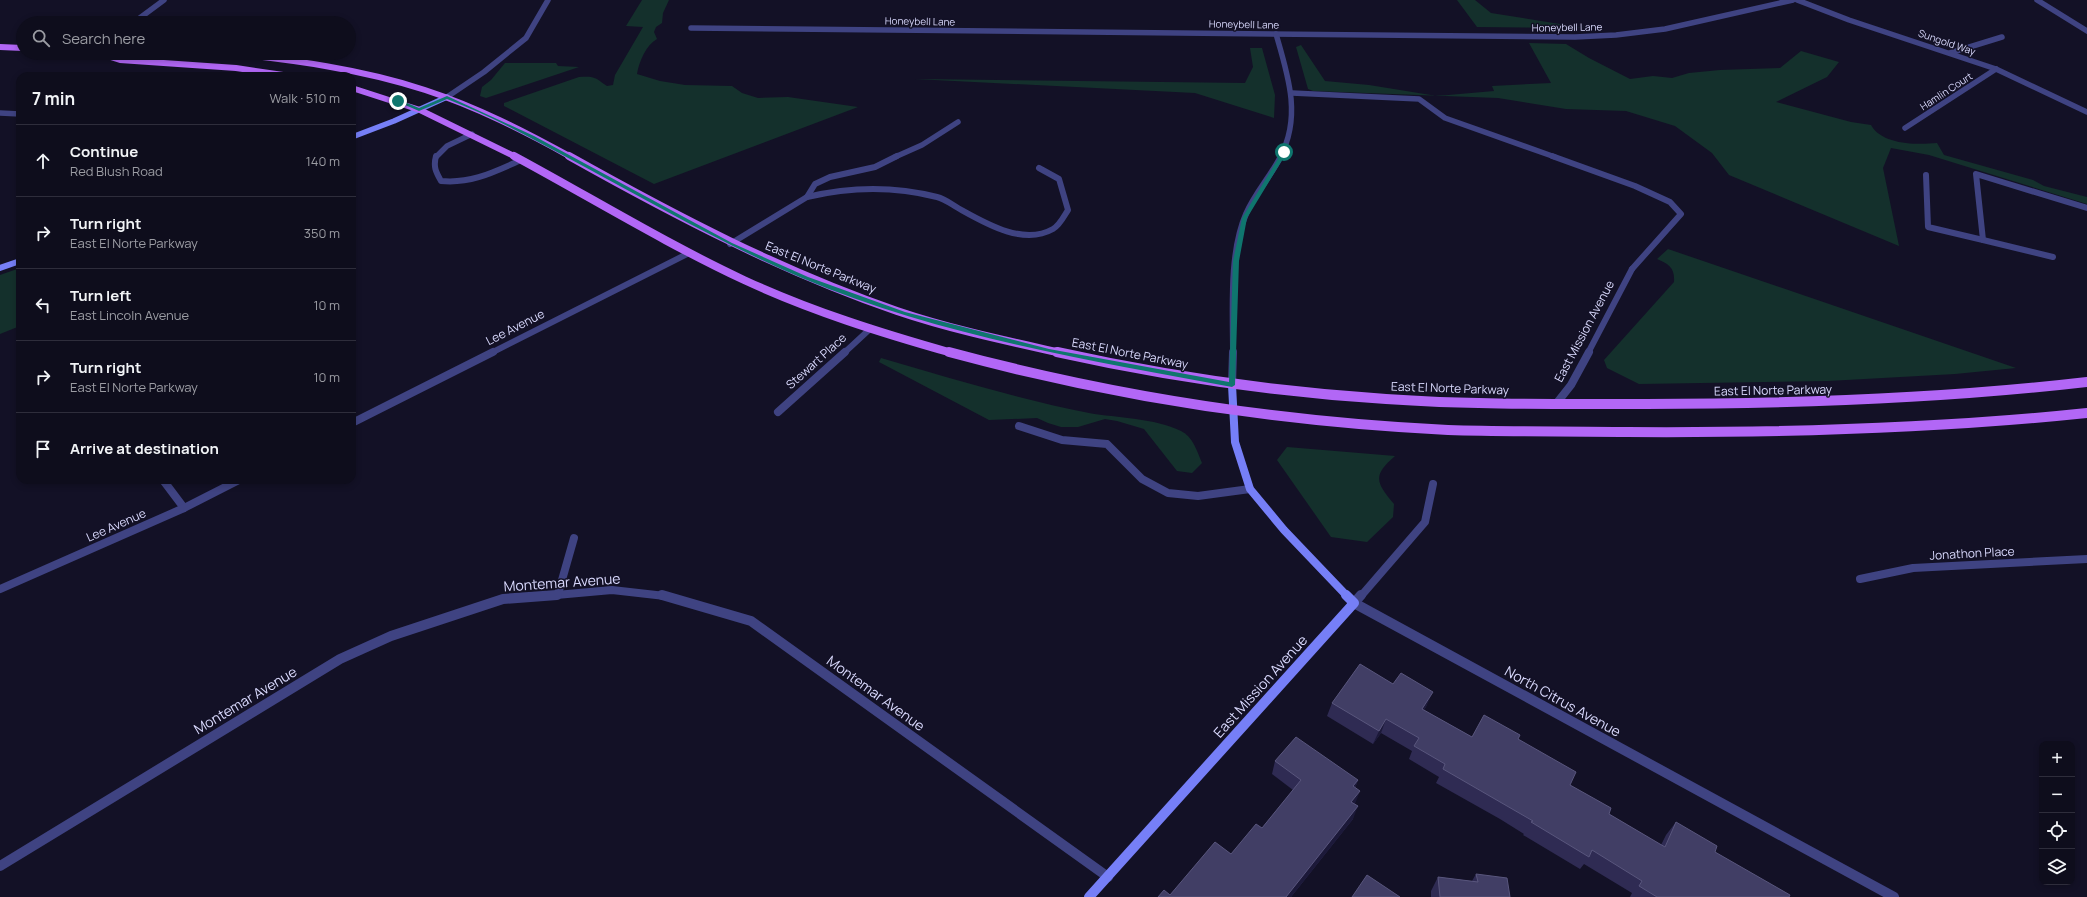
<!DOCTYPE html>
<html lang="en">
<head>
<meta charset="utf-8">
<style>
	:root { --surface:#0e0d1c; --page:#171625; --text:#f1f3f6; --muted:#9b9ca3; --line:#2e2d3b }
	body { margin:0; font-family:Manrope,sans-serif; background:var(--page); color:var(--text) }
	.controls { position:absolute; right:12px; bottom:12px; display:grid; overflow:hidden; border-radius:8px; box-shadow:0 2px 6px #0003 }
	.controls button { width:36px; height:36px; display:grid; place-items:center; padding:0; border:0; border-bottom:1px solid var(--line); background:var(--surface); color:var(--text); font:20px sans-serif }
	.stop { position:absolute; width:12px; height:12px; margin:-9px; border:3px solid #0f766e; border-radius:50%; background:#fff }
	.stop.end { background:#0f766e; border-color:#fff; box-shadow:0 1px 4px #0008 }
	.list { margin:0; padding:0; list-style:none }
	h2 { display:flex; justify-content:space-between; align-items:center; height:52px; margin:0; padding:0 16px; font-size:17px }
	h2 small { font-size:13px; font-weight:400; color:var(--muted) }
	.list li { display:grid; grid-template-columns:26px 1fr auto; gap:12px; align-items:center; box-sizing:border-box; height:72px; padding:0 16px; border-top:1px solid var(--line) }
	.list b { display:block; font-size:15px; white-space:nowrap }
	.list p { margin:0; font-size:13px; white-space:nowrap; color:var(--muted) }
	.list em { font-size:13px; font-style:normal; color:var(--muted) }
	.icon { flex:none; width:22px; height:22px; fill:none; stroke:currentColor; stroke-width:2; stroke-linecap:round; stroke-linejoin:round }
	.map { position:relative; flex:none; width:2087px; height:897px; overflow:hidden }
	.search { position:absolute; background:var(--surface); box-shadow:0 2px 6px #0003; left:16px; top:16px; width:340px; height:44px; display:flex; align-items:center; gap:10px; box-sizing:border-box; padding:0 14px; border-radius:22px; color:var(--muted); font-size:15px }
	.panel { position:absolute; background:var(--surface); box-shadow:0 2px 6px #0003; left:16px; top:72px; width:340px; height:412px; border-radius:12px }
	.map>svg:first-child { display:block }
	.green { fill:#14302c }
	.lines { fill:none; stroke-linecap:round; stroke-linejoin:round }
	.service-far1 { stroke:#3f4382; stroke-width:5.5 }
	.service { stroke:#3f4382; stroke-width:6 }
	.minor-far3 { stroke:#3f4382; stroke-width:5.5 }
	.minor-far2 { stroke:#3f4382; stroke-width:6 }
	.minor-far1 { stroke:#3f4382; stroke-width:8 }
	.minor { stroke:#3f4382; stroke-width:10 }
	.tertiary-far1 { stroke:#3f4382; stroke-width:5.5 }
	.tertiary { stroke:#3f4382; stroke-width:10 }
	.secondary-far3 { stroke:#767ff7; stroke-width:5.5 }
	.secondary-far2 { stroke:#767ff7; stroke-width:6 }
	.secondary-far1 { stroke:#767ff7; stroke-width:8 }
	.secondary { stroke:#767ff7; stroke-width:10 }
	.primary-far2 { stroke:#b267f6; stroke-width:6 }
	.primary-far1 { stroke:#b267f6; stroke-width:8 }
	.primary { stroke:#b267f6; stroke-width:10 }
	.wall { fill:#2f2b53 }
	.shaded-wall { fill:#1c1939 }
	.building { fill:#413e65; stroke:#59567d }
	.route { fill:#0f766e }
	.labels { text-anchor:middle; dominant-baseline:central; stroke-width:3; stroke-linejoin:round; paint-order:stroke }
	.far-street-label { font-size:10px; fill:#d9d9fd; stroke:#131126 }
	.street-label { font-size:12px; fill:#d9d9fd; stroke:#131126 }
	.near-street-label { font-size:14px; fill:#d9d9fd; stroke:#131126 }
</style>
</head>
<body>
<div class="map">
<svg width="2087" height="897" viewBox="0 0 2087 897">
	<rect width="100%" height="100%" fill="#131126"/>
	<g class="green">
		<path d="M642,0H669L663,13L662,23L656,27L654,32L657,39C646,45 639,62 637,74L660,81L685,85L732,86L742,93L758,98L788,97L858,107L654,184L504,106V103L579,77C596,76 595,78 607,86L613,85L615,75L643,27L626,26Z"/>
		<path d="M1457,0H1475L1491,13L1585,28L1477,27Z"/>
		<path d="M1529,43L1566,44L1589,58L1630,79L1653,76L1672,78L1689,73L1720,70L1780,68L1801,51L1839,62L1827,77L1776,102L1851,122L1871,125C1882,145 1917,145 1937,143L1944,155L2033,180L2044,186L2087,197V204L1929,155L1891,148L1883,168L1899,246L1729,175L1712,153L1675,126L1626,111L1566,109L1498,98L1313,91L1308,89L1296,47L1301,45L1325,81L1369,85L1437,96L1494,91L1492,86L1551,83Z"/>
		<path d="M1250,48H1262L1275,95L1274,118L1195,93L915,79L1245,83L1253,67Z"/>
		<path d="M505,63H556L558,66L579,67L486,98L480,96L482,87L491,80Z"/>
		<path d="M1668,249L2016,368L1955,374L1828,381L1639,384L1607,368L1604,360L1674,282C1675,268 1669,264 1657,259Z"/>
		<path d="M20,268V326L0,334V275Z"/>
		<path d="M881,358C950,378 1018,399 1089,413C1117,418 1155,418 1181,431C1193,437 1197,451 1202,463L1192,473L1177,471L1144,429L1117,421L1105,419L1078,427H1061L1048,423L1037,418L989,420L879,362Z"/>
		<path d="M1287,447L1395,456C1373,475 1375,482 1394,504L1393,517L1367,542L1331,537L1277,460Z"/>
	</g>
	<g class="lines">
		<g class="service-far1">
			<path d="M1950,53L2002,37"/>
			<path d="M1292,93L1419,99L1445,118L1555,157"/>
			<path d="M436,157L447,146L472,134"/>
			<path d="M895,157L922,145L958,122"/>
		</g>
		<g class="service">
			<path d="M436,156C433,167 436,172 441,181C471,184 494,172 521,160"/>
			<path d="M1552,156L1635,186L1670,202L1681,214L1632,269"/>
			<path d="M1926,175L1928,227L1983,240"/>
			<path d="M807,197C849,187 894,186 937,197C945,199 951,204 958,208C985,223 1023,246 1053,229C1060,225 1064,216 1068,210L1059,179L1039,168"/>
			<path d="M730,244L807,197L815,184L830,177L875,167L897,156"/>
			<path d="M2053,257L1983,240L1976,174L2087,208"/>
		</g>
		<g class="minor-far3">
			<path d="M1797,0L1849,20L1996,69L2087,112"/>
			<path d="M2037,0L2087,31"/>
			<path d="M691,28L1575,37L1616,35L1665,29L1793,0"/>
			<path d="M1276,34C1288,75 1302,117 1280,157"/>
			<path d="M447,97L484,72L526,38L548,0"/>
			<path d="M0,113L20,114"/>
			<path d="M1905,128L1996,69"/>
		</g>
		<g class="minor-far2">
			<path d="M491,353L689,253"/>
			<path d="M844,353L871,328"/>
			<path d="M1233,353C1233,310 1229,253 1246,214C1255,193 1271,176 1281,156"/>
			<path d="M1588,353L1632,269"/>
		</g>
		<g class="minor-far1">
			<path d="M1232,385L1233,352"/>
			<path d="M1556,404L1571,385L1589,352"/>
			<path d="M778,412L845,352"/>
			<path d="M352,423L493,352"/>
			<path d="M1019,426L1062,440L1107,444L1142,479L1168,493L1198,496L1250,489"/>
			<path d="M163,480L184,508"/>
			<path d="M1860,579L1913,568L2087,559"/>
			<path d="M0,589L184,508L239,480"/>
			<path d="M558,594L574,538"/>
			<path d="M545,596L612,590L665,596"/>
			<path d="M1361,596L1425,522L1433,484"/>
		</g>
		<g class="minor">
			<path d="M662,595L751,621L1108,877"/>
			<path d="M1354,603L1361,595"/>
			<path d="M0,866L340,659L391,636L503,599L557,595"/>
		</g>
		<path class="tertiary-far1" d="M133,23L164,0"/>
		<path class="tertiary" d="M1354,603L1894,897"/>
		<path class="secondary-far3" d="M352,137L394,121L447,97"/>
		<path class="secondary-far2" d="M0,268L20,261"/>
		<path class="secondary-far1" d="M1232,385L1235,442L1250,489L1284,530L1347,596"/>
		<path class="secondary" d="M1089,897L1354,603L1346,595"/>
		<g class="primary-far2">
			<path d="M0,47L23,48"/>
			<path d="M98,53L120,60L236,68L290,76"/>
			<path d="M226,53C293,60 361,69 425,90C477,107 524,131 571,157"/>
			<path d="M352,88L420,110L516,157"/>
		</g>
		<g class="primary-far1">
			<path d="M514,156C590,197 665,243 744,280C811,311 881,333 952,353"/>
			<path d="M569,156C676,216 781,271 897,311C950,329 1007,341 1061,353"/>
		</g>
		<g class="primary">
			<path d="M949,352C1112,396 1280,422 1448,430C1508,432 1568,431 1627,432C1781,433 1934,429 2087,413"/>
			<path d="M1057,352C1165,376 1275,392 1386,399C1472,405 1559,404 1646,404C1793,404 1940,399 2087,382"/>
		</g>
	</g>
	<g class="wall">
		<path d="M1332,703L1427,705L1424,710L1472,737L1518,739L1570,785L1609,814L1661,845L1666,835L1676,822L1715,852L1789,897H1630L1632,893L1584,864L1580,869L1523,835L1524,834L1500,819L1436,783L1439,777L1409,759L1412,751L1381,733L1373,744L1327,716Z"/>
		<path d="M1275,761L1358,780L1355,788V804L1353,819L1291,897H1158L1170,895L1231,854L1262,828L1293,790L1272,774Z"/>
		<path d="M1476,874L1510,897H1431V891L1438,877L1472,881Z"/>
	</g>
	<g class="shaded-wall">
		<path d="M1433,692L1427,705L1416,722L1422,709Z"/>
		<path d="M1386,719L1381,733L1373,744L1379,731Z"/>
		<path d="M1358,780L1353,793V786Z"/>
		<path d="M1360,791L1355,804L1351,802Z"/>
		<path d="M1358,806L1353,819L1291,897H1286Z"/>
	</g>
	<g class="building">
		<path d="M1360,664L1393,684L1401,673L1433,692L1422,709L1472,737L1484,715L1520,735L1518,739L1576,772L1570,785L1611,808L1609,814L1665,847L1676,822L1717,846L1715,852L1790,895L1789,897H1657L1639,886L1642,881L1592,850L1589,857L1531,822L1533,821L1507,806L1443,769L1445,764L1414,746L1419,738L1386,719L1379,731L1332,703Z"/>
		<path d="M1296,737L1358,780L1353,786L1360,791L1351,802L1358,806L1286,897H1287H1158L1164,890L1170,895L1215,842L1231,854L1256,824L1262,828L1301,780L1275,761Z"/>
		<path d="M1476,874L1507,878L1510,897H1440L1438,877L1478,882Z"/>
		<path d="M1367,875L1400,897H1352Z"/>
	</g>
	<path class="route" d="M447,96L534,136L732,243L808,277L905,312L1049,349L1229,382L1233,261L1242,218L1282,152H1287L1247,218L1239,261L1235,385L1232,387C1088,360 939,336 802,278C727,246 655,205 583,166C539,142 494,117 447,99L419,111L396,101L400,100L419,108Z"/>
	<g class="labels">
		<g class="far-street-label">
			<text transform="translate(920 21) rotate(1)">Honeybell Lane</text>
			<text transform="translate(1244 24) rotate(1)">Honeybell Lane</text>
			<text transform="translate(1567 27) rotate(-1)">Honeybell Lane</text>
			<text transform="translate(1947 42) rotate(19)">Sungold Way</text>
			<text transform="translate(1946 91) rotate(-33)">Hamlin Court</text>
		</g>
		<g class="street-label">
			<text transform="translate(821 267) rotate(22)">East El Norte Parkway</text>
			<text transform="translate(515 327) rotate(-27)">Lee Avenue</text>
			<text transform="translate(1584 331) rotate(-62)">East Mission Avenue</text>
			<text transform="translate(1130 353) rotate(11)">East El Norte Parkway</text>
			<text transform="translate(816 361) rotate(-42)">Stewart Place</text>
			<text transform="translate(1450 388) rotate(2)">East El Norte Parkway</text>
			<text transform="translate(1773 390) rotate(-1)">East El Norte Parkway</text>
			<text transform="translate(116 525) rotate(-24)">Lee Avenue</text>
			<text transform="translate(1972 553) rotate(-3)">Jonathon Place</text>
		</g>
		<g class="near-street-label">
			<text transform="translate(562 582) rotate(-4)">Montemar Avenue</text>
			<text transform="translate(1260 686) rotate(-48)">East Mission Avenue</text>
			<text transform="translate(876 693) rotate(36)">Montemar Avenue</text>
			<text transform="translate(245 700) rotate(-31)">Montemar Avenue</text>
			<text transform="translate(1563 701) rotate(29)">North Citrus Avenue</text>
		</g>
	</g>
</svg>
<div class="controls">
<button>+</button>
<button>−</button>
<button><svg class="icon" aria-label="locate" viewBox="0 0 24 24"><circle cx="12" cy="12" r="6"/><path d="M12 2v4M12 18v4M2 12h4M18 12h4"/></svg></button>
<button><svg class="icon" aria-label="layers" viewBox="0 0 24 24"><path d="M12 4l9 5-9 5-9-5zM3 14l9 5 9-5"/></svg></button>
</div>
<div class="stop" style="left:1284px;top:152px"></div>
<div class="stop end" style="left:398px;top:101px"></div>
<div class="search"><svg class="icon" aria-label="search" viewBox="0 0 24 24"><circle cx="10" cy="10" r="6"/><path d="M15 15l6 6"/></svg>Search here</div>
<section class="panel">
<h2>7 min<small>Walk · 510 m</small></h2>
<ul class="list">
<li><svg class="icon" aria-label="ahead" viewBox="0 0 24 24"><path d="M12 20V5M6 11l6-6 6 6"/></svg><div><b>Continue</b><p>Red Blush Road</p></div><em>140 m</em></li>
<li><svg class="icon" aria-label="right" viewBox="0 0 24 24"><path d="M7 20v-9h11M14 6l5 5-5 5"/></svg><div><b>Turn right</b><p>East El Norte Parkway</p></div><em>350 m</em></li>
<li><svg class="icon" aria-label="left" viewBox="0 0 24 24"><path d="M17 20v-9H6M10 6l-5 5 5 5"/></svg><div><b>Turn left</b><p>East Lincoln Avenue</p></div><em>10 m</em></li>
<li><svg class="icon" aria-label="right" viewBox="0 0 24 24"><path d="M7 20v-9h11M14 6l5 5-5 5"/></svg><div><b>Turn right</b><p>East El Norte Parkway</p></div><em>10 m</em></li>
<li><svg class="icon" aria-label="arrive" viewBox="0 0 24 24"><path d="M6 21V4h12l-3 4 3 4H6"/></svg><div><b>Arrive at destination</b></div></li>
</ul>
</section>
</div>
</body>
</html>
